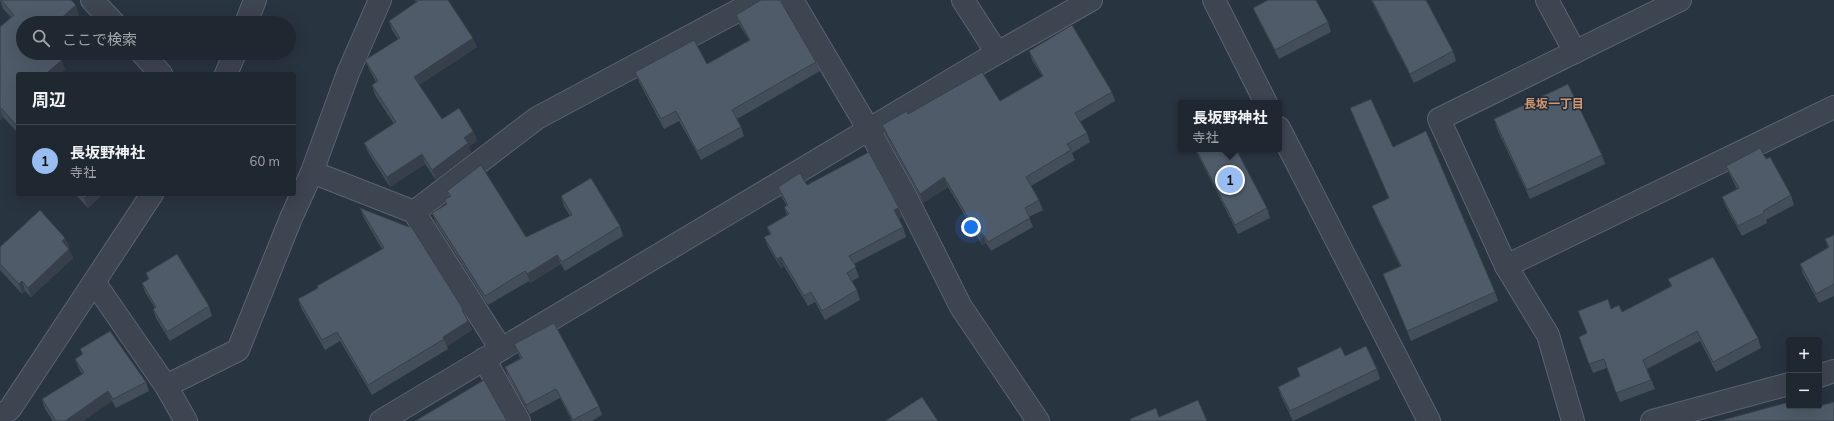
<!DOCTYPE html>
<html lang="ja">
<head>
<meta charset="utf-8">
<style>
	:root { --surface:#1f2731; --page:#272f39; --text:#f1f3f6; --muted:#a1a5ab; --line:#3c444d; --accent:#99bcf1 }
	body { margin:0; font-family:Mulish,"Noto Sans JP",sans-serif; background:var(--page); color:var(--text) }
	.controls { position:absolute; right:12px; bottom:12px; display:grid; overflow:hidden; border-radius:4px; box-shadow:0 4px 16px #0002 }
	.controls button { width:36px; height:36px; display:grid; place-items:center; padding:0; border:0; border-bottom:1px solid var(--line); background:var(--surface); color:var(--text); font:20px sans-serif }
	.you { position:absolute; left:971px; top:227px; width:14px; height:14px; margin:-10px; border:3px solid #fff; border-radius:50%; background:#1a73e8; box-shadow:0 0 0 6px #1a73e833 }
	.badge { display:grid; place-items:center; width:26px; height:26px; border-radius:50%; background:var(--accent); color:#111; font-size:13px; font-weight:700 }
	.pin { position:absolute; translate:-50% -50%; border:2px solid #fff; box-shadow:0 1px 4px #0006 }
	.popup { position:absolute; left:1178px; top:100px; width:104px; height:52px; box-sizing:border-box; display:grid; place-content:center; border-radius:4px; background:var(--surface); filter:drop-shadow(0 1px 3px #0005); font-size:13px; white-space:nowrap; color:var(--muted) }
	.popup b { font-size:15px; color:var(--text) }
	.popup::after { content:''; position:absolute; left:50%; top:100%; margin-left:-8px; border:8px solid transparent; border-top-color:var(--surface) }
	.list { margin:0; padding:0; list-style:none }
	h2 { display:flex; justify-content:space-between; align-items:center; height:52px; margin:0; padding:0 16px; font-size:17px }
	h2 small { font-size:13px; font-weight:400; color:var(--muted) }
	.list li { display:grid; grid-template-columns:26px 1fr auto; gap:12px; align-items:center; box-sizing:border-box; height:72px; padding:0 16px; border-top:1px solid var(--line) }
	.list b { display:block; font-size:15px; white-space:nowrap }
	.list p { margin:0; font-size:13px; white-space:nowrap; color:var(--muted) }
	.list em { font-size:13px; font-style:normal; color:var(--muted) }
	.icon { flex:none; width:22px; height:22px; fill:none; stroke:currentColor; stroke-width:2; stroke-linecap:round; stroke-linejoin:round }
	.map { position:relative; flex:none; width:1834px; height:421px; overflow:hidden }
	.search { position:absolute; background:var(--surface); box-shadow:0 4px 16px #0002; left:16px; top:16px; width:280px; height:44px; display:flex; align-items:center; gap:10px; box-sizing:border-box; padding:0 14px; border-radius:22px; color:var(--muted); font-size:15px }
	.panel { position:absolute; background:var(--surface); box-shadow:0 4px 16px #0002; left:16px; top:72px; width:280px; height:124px; border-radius:4px }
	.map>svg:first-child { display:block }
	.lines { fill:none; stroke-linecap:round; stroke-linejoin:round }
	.street-casing { stroke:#5b636e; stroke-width:24 }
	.street { stroke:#3d4551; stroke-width:22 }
	.wall { fill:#444e5a }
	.shaded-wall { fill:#37404a }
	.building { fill:#4f5b69; stroke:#37404a }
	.labels { text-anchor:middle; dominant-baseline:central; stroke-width:3; stroke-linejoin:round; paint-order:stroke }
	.neighbourhood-label { font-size:12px; font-weight:bold; fill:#cf9871; stroke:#222a36 }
</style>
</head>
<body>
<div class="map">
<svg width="1834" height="421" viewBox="0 0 1834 421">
	<rect width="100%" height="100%" fill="#293441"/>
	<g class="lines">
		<defs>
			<g id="street">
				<path d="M92,0L114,23"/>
				<path d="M792,0L869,130L904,193L961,307L1038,421"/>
				<path d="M963,0L997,53"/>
				<path d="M1214,0L1266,103"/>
				<path d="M1547,0L1575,52"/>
				<path d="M246,23L255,0"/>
				<path d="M142,53L161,74"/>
				<path d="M226,74L235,53"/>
				<path d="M1279,128L1429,421"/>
				<path d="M312,172L414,212L501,349"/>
				<path d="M414,212L537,118L758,0"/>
				<path d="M1506,266L1834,107"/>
				<path d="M94,282L152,194"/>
				<path d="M484,359L519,421"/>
				<path d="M1819,376L1834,371"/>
				<path d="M0,416L10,409L94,282L166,386"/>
				<path d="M186,421L166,386L238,350L291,218L312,172L348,73L380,0"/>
				<path d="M381,421L985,60L1091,0"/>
				<path d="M1573,421L1548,335L1506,266L1439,119L1680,0"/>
				<path d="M1652,421L1789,384"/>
			</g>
		</defs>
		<use href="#street" class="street-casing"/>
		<use href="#street" class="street"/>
	</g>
	<g class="wall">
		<path d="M0,0H71L79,15L23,23L60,58L65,70L18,74V133L3,117L0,120V27L11,17L3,9Z"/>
		<path d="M415,0H448L477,47L419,85L442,119L473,131L477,141L469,146L471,153L436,180L425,164L390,187L368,152L364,143L394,124L375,95L372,85L376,82L369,69L365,60L398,39L392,30L389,21L416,2Z"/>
		<path d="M1371,0H1426L1453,51L1456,61L1414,83Z"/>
		<path d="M1253,8L1328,22L1331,32L1279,59L1257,17Z"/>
		<path d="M736,15L816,62L820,71L737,119L741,127L744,136L701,160L679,121L664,129L639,82L635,72L707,64L749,40L739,24Z"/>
		<path d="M1029,51L1112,92L1115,101L1080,122L1087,133L1090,142L1072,153L1075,160L1031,186L1039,200L1043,210L1029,217L1033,227L991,251L986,243L982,245L948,187L923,203L886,135L882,125L908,114L1000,101L1042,76L1032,60Z"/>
		<path d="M1350,108L1393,147L1495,292L1498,301L1411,341L1383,274L1400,266L1376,216L1372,206L1389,198L1354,118Z"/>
		<path d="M1494,119L1602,155L1605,164L1530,199L1497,129Z"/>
		<path d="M1195,149H1236L1267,208L1270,218L1238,234Z"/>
		<path d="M1766,159L1791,195L1794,205L1766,220L1767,223L1742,236L1726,207L1722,197L1737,189L1730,175L1726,166Z"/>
		<path d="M807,185L902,217L899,219L903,227L906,237L854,264L859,277L852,281L857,290L860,300L825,320L815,302L808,306L784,266L781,268L768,247L764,237L770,235L767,227L787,215L784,207L787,206L781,196L778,187Z"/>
		<path d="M447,191L526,237L570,216L564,206L561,196L620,226L623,236L565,271L561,264L530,283L529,281L488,305L436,223L432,213L446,205L444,200L449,197Z"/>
		<path d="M75,194H103L88,208Z"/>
		<path d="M360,208L467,318L472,330L447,346L448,349L372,395L340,341L325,350L301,308L298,299L318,288L317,286L382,249L364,218Z"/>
		<path d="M1834,235V296L1819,303L1803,274L1800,264L1828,248L1825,239Z"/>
		<path d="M65,238L69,247L68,248L73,258L31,297L25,291L22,294L0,270V247Z"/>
		<path d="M146,273L209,306L212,316L170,341L156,318L153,309L155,308L145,292L142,283L148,279Z"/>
		<path d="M1668,279L1758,338L1761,348L1716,372L1700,341L1647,369L1655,389L1620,402L1607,368L1593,373L1579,337L1587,333L1578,311L1611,309L1622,312L1671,286Z"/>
		<path d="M514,344L599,406L602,415L592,421H572L560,398L530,414L508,377L505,367L520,358Z"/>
		<path d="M80,349L146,382L149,391L116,408L112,401L82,421H53L45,409L42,399L82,374L79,369L75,359L82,354Z"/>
		<path d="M1345,356L1377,369L1380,379L1293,421L1281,396L1278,387L1300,376L1297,368Z"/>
	</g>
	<g class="shaded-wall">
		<path d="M76,5L79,15L70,23H59L58,21Z"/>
		<path d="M473,38L477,47L417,86L414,77Z"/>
		<path d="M54,53H65L56,61Z"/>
		<path d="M62,60L65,70L60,74H49L48,72Z"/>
		<path d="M0,108L3,117L0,120Z"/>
		<path d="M473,131L477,141L469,146L471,153L436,180L432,170L464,138Z"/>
		<path d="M422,154L425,164L390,187L387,177Z"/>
		<path d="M944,177L948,187L923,203L920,194Z"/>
		<path d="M89,194H103L88,208L84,198Z"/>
		<path d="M899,208L902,217L898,220L894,210Z"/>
		<path d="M982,233L986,243L982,245L979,236Z"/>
		<path d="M65,238L69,247L65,251L62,241Z"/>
		<path d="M69,249L73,258L31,297L28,288Z"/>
		<path d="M557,255L561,264L530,283L527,274Z"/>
		<path d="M781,257L784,266L781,268L777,259Z"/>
		<path d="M22,281L25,291L22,294L19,284Z"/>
		<path d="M463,309L467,318L462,310Z"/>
		<path d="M468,321L472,330L447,346L443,337Z"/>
		<path d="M108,391L112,401L82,421H65Z"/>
	</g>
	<g class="building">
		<path d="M1,0H71L76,5L58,21L60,23H23V53H55L62,60L48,72L50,74H18V127L0,107V27L14,15Z"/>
		<path d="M417,0H448L473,38L414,77L442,119L459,108L473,131L464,138L468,143L432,170L422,154L387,177L364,143L396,122L372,85L378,81L365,60L400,38L389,21L418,1Z"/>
		<path d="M761,0H780L816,62L732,110L741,127L697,151L676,111L661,119L635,72L694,40L707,64L750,40L736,15Z"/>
		<path d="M1268,0H1316L1328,22L1275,50L1253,8Z"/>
		<path d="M1372,0H1426L1453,51L1410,74Z"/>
		<path d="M1072,25L1112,92L1075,113L1087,133L1067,144L1071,150L1026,177L1039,200L1025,208L1030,218L988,242L982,233L979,236L944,177L920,194L882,125L907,111L908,114L982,72L1000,101L1043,76L1029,51Z"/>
		<path d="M1568,84L1602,155L1527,190L1494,119Z"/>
		<path d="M1371,99L1393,147L1426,131L1495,292L1407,331L1383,274L1401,266L1372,206L1389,198L1350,108Z"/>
		<path d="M1760,148L1766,159L1770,157L1791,195L1763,211L1764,213L1738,226L1722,197L1739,188L1726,166Z"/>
		<path d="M1196,149H1236L1267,208L1235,225Z"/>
		<path d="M869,152L899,208L894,210L903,227L849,256L856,267L847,273L857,290L822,311L811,292L804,296L781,257L777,259L764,237L771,234L767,227L789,214L784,207L788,205L778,187L800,173L807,185Z"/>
		<path d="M481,165L526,237L572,215L561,196L591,178L620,226L562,262L557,255L527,274L525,271L485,296L432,213L447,204L444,200L451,196L447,191Z"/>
		<path d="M80,194H89L84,198Z"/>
		<path d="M360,208L409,227L411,226L463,309L462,310L468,321L443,337L444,339L368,385L337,332L322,340L298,299L318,288L317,286L384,248Z"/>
		<path d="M40,210L65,238L62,241L69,249L28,288L22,281L19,284L0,264V247Z"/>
		<path d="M1834,235V284L1816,294L1800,264L1829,247L1825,239Z"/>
		<path d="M177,254L209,306L167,332L153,309L156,307L142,283L149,279L146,273Z"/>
		<path d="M1713,257L1758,338L1713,362L1697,331L1643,360L1651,380L1616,393L1604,359L1589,364L1579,337L1587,333L1578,311L1608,299L1611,309L1619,305L1622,312L1672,286L1668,279Z"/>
		<path d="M554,323L599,406L573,420L556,389L526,405L505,367L522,358L514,344Z"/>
		<path d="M110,331L146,382L113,399L108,391L65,421H56L42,399L84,373L75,359L83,354L80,349Z"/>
		<path d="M1366,346L1377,369L1290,411L1278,387L1300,376L1297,368L1341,347L1345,356Z"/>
		<path d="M484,380L507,421H415Z"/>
		<path d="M922,397L938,421H885Z"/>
		<path d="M1198,400L1207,421H1131L1130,419L1156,408L1159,417Z"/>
		<path d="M1789,402V406H1819L1834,402V421H1719Z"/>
	</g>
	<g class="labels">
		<g class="neighbourhood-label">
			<text x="1554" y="103">長坂一丁目</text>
		</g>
	</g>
</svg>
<div class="controls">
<button>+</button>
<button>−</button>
</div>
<div class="you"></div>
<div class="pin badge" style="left:1230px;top:180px">1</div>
<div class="popup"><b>長坂野神社</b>寺社</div>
<div class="search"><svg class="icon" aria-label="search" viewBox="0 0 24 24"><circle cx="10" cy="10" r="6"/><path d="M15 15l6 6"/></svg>ここで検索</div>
<section class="panel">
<h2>周辺<small></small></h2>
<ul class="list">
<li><span class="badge">1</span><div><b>長坂野神社</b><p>寺社</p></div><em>60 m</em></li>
</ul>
</section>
</div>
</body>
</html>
